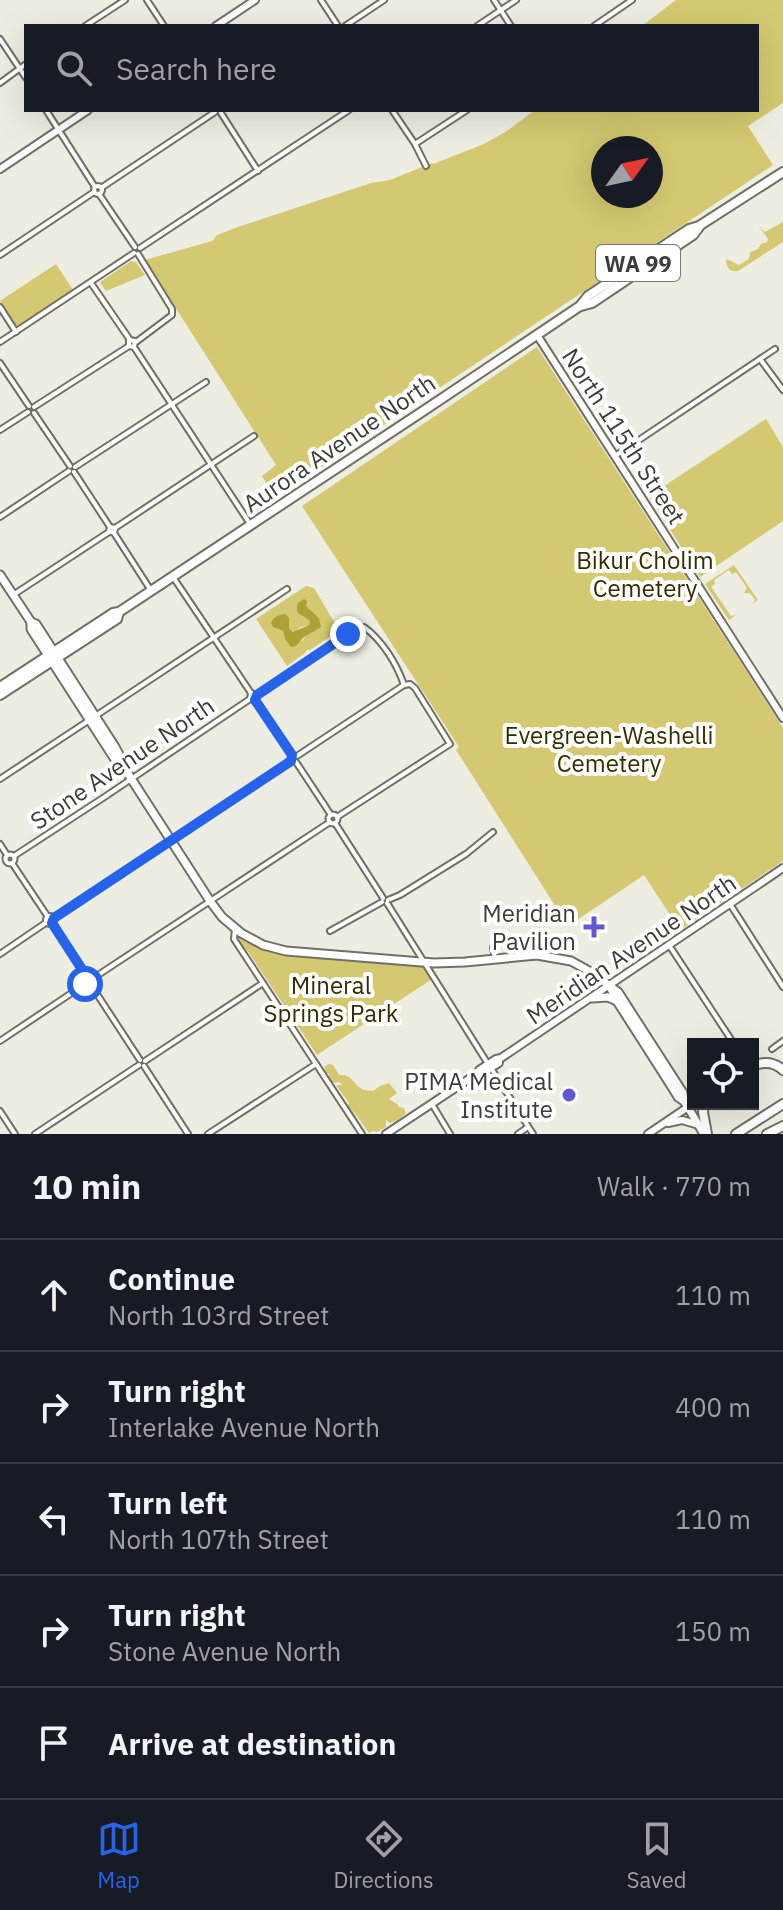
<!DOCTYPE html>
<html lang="en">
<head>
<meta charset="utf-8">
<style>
	:root { --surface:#171b24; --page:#242831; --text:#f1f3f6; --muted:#9ea1a6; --line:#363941; --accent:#2563eb }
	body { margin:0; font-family:"IBM Plex Sans",sans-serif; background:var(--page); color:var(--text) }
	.controls { position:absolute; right:24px; bottom:24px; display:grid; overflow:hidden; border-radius:0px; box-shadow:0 8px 32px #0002 }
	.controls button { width:72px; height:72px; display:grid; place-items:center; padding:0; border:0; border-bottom:2px solid var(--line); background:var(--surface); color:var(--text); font:40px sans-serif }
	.compass { position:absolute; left:591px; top:136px; width:72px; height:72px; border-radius:50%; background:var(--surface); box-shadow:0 8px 32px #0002; rotate:57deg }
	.stop { position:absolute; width:24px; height:24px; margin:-18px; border:6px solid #2563eb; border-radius:50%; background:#fff }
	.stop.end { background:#2563eb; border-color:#fff; box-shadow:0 2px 8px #0008 }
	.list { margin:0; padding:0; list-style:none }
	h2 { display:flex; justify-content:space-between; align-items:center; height:104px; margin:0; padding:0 32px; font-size:34px }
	h2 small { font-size:26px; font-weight:400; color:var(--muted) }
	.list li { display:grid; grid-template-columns:52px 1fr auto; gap:24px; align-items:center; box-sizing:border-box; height:112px; padding:0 32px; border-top:2px solid var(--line) }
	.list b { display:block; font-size:30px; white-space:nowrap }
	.list p { margin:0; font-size:26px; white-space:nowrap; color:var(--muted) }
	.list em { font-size:26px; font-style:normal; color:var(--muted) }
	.icon { flex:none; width:44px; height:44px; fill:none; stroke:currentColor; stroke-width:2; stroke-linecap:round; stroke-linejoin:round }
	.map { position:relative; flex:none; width:783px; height:1134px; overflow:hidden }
	.search { position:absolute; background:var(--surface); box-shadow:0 8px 32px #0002; left:24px; right:24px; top:24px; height:88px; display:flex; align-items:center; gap:20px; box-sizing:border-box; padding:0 28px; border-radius:0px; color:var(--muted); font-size:30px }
	.sheet { height:664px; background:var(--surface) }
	nav { display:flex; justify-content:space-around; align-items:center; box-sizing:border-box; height:112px; border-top:2px solid var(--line); background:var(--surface); font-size:22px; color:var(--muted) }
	nav a { display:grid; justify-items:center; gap:4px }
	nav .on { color:var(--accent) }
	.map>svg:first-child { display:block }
	.green { fill:#d4c970; fill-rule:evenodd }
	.water { fill:#aea133 }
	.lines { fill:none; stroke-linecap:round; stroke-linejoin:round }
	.street-casing { stroke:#717066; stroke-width:8 }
	.secondary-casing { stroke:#717066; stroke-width:10 }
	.primary-casing { stroke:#717066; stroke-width:11 }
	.highway-casing { stroke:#717066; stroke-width:12 }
	.street { stroke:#fff; stroke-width:4 }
	.secondary { stroke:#fff; stroke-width:6 }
	.primary { stroke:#fff; stroke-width:7 }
	.highway { stroke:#fff; stroke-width:8 }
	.route { stroke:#2563eb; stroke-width:10 }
	.poi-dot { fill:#6258d1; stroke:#fff; stroke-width:3 }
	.labels { text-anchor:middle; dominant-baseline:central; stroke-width:8; stroke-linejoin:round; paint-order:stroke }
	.shield { fill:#fff; stroke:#787774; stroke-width:2 }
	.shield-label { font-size:22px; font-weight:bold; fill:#3e3d39 }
	.street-label { font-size:24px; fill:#3e3d39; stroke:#fff }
	.park-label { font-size:24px; fill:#332d00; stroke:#fff }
	.poi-label { font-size:24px; fill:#3e3d39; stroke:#fff; text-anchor:end }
</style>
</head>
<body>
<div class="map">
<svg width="783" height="1134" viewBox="0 0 783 1134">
	<rect width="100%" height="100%" fill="#eeede1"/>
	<g class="green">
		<path d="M676,0H783V103L748,126L773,165L276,497L262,476L276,465L145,260L212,241L217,235L238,227L371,183L390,180L432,163L433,164L484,144L507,131L535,110H757V26H642ZM603,148H651V196H603Z"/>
		<path d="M783,222V242L738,271C730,272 728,269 726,262L727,259L739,265L749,259L750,252L758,249L761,244L767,242L768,239L759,226L765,232Z"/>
		<path d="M131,261L136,262L145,275L106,291L100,282Z"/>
		<path d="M56,264L73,290L18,327L0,301Z"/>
		<path d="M537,347L783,728V861L680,930L644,875L568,926L456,750L459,747L302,506Z"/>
		<path d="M766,419L783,447V521L700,577L649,496Z"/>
		<path d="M734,565L758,600L752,604L755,600L750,593H744L747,588L736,572L732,574L729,570L714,580L715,584L711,587L731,616L736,615L729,620L705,584Z"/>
		<path d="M306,586L314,588L337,627L334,634L310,650H307L305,653L287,666L256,619ZM304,600L306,606L319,618L302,641L285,639L283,631L273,627L289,628L294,632L301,627L309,625L311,621L308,618Z"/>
		<path d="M238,936L261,949L285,955L423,967L432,979L317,1055L249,953L239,942Z"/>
		<path d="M329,1064L333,1065L339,1075C352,1074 352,1083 362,1089C365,1091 370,1090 373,1091L380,1086L389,1083L397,1093L389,1099L397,1104L399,1107L404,1108L406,1113L398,1120L390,1123L386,1120V1127L377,1132L373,1131L369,1133L352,1109L365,1134L334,1086L348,1105L349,1103L336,1085H343L339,1082L332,1083L329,1079V1074L324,1071L325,1066Z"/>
	</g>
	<path class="water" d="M304,599L307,601L306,606L319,618L321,627L304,637L296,646L291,647L285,639L283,631L273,627L271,623C274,616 279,615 285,614L289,618V628L293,632L309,625L310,621C303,614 294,616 298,603Z"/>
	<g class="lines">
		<defs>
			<g id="street">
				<path d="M147,0L164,26"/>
				<path d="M321,0L338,26"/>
				<path d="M494,0L511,26"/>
				<path d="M85,26L125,0"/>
				<path d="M345,26L384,0"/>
				<path d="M477,26L516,0"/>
				<path d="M594,26L632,0"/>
				<path d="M0,39L26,78"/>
				<path d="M0,83L26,64"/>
				<path d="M46,110L95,187"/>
				<path d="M392,110L415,144L426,166"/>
				<path d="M221,113L258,171"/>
				<path d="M415,144L467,110"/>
				<circle cx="98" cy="190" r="4"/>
				<path d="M101,188L215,112"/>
				<path d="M99,194L135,247"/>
				<path d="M140,248L349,110"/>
				<path d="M0,255L94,192"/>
				<path d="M91,283L130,340"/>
				<path d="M0,307L16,332"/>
				<path d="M0,342L134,253"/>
				<path d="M136,342L172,315V309L138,254"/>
				<path d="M134,347L129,346V340L135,341L134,347L250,524"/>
				<path d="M760,359L783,390"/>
				<path d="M0,363L29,406"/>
				<path d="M34,407L129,346"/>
				<path d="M34,413L70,466"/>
				<path d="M0,430L28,412"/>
				<path d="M615,456L775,349"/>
				<path d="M75,467L206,382"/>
				<path d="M74,472L110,527"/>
				<path d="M0,517L69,471"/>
				<path d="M115,528L254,436"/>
				<path d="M114,533L109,531L110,527L115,528L114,533L150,589"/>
				<path d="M173,577L251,693"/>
				<path d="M13,595L109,532"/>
				<path d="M257,695L359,627H364C382,640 397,664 404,685"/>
				<path d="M255,700L257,695L251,693L250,699L255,700L292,755"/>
				<path d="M97,715L287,589"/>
				<path d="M297,756L404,685"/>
				<path d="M296,762L331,815"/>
				<path d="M0,779L88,721"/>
				<circle cx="333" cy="819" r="4.5"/>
				<path d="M337,817L450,744L415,688L410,684L404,685"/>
				<path d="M335,823L383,898"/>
				<path d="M0,844L7,855"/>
				<circle cx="10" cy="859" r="4.5"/>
				<path d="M14,856L106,796L250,699"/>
				<path d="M12,863L48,917"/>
				<path d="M388,900L400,895L466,854L493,832"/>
				<path d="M387,903L488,1064"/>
				<path d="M730,904L783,987"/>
				<circle cx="50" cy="920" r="4"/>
				<path d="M54,918L291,761"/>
				<path d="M52,923L87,977"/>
				<path d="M235,928L234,939L362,1134"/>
				<path d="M330,931L382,902"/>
				<path d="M669,945L734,1044"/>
				<path d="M0,954L47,922"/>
				<path d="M495,959L493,947L503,938"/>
				<circle cx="89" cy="981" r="4.5"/>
				<path d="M92,979L330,822"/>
				<path d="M91,985L140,1060"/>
				<path d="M0,1041L85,984"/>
				<path d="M772,1049L783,1041"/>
				<path d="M145,1061L263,983"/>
				<path d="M144,1066L188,1134"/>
				<path d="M491,1068L533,1134"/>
				<path d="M432,1104L450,1134"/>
				<path d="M0,1111L15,1134"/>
				<path d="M35,1134L139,1065"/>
				<path d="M208,1134L316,1064"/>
				<path d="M518,1134L528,1127"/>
			</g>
			<g id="secondary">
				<path d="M216,26L255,0"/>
				<path d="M0,169L88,110"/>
				<path d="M537,335L783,718"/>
				<path d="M478,1073L479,1070L496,1059L501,1058L783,868"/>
				<path d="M668,1123L682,1120L699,1125"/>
				<path d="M386,1134L478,1073L481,1074L499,1063V1060"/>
				<path d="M648,1134L688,1107"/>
			</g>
			<g id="primary">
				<path d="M0,575L31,622V629L116,761L123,766L210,901L222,917L241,933L263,945L286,951L434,963L465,962L537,955L571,961L591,972L618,992L683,1093L684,1101"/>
				<path d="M31,622L36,624L115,747L122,760L123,766"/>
				<path d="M610,987L617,1001L672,1087L678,1097L684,1101L704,1134"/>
				<path d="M592,998L608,997L617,1001"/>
			</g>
			<g id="highway">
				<path d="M581,306L592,303L693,235L699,227"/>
				<path d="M0,687L113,613L119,612C273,511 427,409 580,306L588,296L689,229L699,226L783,172"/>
				<path d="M0,695L117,619L119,612"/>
				<path d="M753,1066C764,1061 774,1062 783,1070"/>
				<path d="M704,1104L703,1112L707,1134"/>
				<path d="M688,1107L695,1104"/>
				<path d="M736,1134L783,1104"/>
				<path d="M767,1134L783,1126"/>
			</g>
		</defs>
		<use href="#street" class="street-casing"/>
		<use href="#secondary" class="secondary-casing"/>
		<use href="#primary" class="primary-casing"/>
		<use href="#highway" class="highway-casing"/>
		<use href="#street" class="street"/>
		<use href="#secondary" class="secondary"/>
		<use href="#primary" class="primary"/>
		<use href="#highway" class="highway"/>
	</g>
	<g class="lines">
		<path class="route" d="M85,984V980L87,977L52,923L54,918L291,761L292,755L255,700L257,695L348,634"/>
	</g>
	<g class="poi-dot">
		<path d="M590 915h8v8h8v8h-8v8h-8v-8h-8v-8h8z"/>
		<circle cx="569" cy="1095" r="8"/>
	</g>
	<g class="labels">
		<rect class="shield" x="596" y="245" width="84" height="36" rx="6"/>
		<g class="shield-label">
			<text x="638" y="263">WA 99</text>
		</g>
		<g class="street-label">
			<text transform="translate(624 436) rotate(57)">North 115th Street</text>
			<text transform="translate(339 443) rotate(-34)">Aurora Avenue North</text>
			<text transform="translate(122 763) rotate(-34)">Stone Avenue North</text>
			<text transform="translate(631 949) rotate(-34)">Meridian Avenue North</text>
		</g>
		<g class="park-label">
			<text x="645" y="560">Bikur Cholim<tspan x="645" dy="28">Cemetery</tspan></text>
			<text x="609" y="735">Evergreen-Washelli<tspan x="609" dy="28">Cemetery</tspan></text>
			<text x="331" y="985">Mineral<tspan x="331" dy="28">Springs Park</tspan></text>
		</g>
		<g class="poi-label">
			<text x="576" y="913">Meridian<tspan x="576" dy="28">Pavilion</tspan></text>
			<text x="553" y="1081">PIMA Medical<tspan x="553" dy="28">Institute</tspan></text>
		</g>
	</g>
</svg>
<div class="controls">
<button><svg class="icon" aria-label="locate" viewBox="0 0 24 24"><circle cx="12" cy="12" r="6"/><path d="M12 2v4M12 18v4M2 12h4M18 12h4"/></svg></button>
</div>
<svg class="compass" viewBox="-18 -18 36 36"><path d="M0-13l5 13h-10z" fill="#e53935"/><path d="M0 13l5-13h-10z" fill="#9ea1a6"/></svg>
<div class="stop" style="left:85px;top:984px"></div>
<div class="stop end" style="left:348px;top:634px"></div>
<div class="search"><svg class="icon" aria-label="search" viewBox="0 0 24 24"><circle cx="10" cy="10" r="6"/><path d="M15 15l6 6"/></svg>Search here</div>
</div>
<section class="sheet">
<h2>10 min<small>Walk · 770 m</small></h2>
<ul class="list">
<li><svg class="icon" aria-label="ahead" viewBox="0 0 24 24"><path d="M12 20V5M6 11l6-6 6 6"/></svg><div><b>Continue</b><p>North 103rd Street</p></div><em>110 m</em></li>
<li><svg class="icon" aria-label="right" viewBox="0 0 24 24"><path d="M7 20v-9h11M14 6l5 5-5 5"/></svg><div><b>Turn right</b><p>Interlake Avenue North</p></div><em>400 m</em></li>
<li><svg class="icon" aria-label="left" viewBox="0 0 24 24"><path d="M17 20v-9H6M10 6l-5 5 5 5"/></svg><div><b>Turn left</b><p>North 107th Street</p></div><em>110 m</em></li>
<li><svg class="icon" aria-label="right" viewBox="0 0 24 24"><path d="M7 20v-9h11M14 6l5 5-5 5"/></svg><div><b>Turn right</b><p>Stone Avenue North</p></div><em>150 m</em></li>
<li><svg class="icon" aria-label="arrive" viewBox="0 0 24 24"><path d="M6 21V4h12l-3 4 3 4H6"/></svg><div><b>Arrive at destination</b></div></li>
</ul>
</section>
<nav>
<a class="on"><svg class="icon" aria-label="map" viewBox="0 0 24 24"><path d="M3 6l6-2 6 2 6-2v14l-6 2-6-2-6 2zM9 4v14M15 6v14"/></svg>Map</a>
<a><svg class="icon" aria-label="directions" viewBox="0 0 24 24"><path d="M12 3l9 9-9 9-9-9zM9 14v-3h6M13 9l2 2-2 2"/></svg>Directions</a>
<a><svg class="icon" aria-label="saved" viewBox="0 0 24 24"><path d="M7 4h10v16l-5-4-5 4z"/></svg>Saved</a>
</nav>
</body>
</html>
